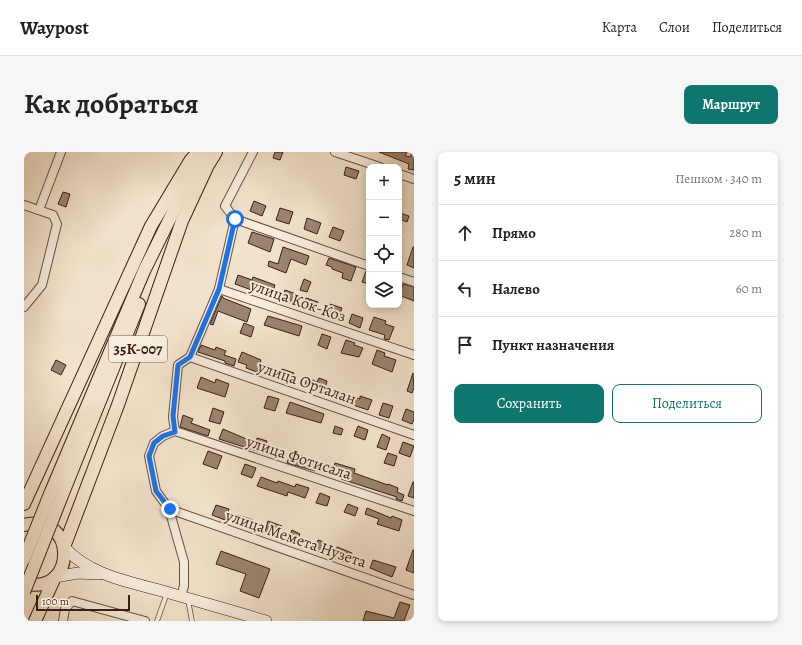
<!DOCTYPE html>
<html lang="ru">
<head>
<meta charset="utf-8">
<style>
	:root { --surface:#fff; --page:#f6f6f6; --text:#222; --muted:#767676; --line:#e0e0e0; --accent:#0f766e }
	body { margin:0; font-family:Alegreya,serif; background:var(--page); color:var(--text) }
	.controls { position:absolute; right:12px; top:12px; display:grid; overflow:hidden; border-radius:8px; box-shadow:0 2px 6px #0003 }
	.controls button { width:36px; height:36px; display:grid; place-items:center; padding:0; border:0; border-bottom:1px solid var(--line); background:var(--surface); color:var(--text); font:20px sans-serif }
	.scale { position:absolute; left:12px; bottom:10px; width:94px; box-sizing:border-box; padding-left:4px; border:2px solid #3c1e10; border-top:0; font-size:11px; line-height:14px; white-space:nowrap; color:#3c1e10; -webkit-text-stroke:3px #f7ecdd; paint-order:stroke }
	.stop { position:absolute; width:12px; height:12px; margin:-9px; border:3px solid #1a73e8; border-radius:50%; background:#fff }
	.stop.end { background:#1a73e8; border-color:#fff; box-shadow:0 1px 4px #0008 }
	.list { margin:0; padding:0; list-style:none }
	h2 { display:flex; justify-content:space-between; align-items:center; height:52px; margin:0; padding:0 16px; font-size:17px }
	h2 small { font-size:13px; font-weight:400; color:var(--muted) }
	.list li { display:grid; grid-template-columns:26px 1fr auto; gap:12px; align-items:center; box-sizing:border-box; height:56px; padding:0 16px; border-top:1px solid var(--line) }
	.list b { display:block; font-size:15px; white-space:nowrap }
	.list em { font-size:13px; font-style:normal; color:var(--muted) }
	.actions { display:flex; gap:8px; padding:12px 16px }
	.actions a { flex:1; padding:9px 0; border:1px solid var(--accent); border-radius:8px; text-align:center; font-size:14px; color:var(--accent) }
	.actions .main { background:var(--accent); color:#fff }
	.icon { flex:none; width:22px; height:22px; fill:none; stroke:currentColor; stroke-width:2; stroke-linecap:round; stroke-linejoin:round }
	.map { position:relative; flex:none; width:390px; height:469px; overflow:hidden; border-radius:8px }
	header { display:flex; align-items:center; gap:24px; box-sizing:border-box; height:56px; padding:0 20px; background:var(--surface); border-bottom:1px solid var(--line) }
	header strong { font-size:19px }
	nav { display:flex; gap:22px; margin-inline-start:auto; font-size:14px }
	.intro { display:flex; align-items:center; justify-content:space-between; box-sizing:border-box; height:96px; padding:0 24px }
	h1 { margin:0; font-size:28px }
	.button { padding:10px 18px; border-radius:8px; background:var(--accent); color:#fff; font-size:14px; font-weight:700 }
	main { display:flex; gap:24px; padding:0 24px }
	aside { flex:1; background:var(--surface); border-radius:8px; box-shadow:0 2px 6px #0003 }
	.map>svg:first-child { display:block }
	.building { fill:#9b8471; stroke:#3c1e10 }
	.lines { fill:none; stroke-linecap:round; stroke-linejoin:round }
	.lane-casing { stroke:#6a4f3f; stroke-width:5.5 }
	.street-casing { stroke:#6a4f3f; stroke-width:10 }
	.secondary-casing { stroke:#3c1e10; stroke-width:12 }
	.primary-casing { stroke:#3c1e10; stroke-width:14 }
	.lane { stroke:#f7ecdd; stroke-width:4 }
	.street { stroke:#f7ecdd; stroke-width:8 }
	.secondary { stroke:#f7ecdd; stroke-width:11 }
	.primary { stroke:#f2e2cb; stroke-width:12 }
	.primary-bridge-casing { stroke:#3c1e10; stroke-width:14; stroke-linecap:butt }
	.primary-bridge { stroke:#f2e2cb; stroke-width:12 }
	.route { stroke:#1a73e8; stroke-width:5 }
	.labels { text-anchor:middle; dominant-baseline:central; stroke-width:4; stroke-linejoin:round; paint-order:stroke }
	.shield { fill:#f7ecdd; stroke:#745c4e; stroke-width:1 }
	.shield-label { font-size:15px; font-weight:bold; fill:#3c1e10 }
	.street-label { font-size:16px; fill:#3c1e10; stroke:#f7ecdd }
</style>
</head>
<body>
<header>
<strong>Waypost</strong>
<nav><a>Карта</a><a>Слои</a><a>Поделиться</a></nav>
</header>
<div class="intro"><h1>Как добраться</h1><a class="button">Маршрут</a></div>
<main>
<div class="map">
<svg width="390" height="469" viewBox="0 0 390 469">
	<rect width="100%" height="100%" fill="#f2e2cb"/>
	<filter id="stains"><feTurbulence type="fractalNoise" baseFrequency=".005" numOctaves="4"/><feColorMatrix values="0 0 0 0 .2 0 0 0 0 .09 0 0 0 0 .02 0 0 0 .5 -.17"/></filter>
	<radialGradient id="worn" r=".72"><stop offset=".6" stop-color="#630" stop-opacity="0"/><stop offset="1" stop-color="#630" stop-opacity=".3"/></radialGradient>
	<g class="building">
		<path d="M251,0H259L256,8L249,6Z"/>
		<path d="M355,0H383L381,4L387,5V0H390V18L384,17L385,12Z"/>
		<path d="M322,15L335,19L332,27L320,23Z"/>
		<path d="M39,40L46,42L42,55L34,52Z"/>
		<path d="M230,49L242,54L238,64L226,59Z"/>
		<path d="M256,56L269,60L265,72L252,68Z"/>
		<path d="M376,61L385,64L383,70L375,67Z"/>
		<path d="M283,66L297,71L293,82L280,77Z"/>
		<path d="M309,75L320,79L316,89L305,85Z"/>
		<path d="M228,80L250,87L246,100L224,91Z"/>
		<path d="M259,95L285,104L282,113L267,107L262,121L244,114L245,109L254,112Z"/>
		<path d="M389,95H390V116L383,113Z"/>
		<path d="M305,106L332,115L327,129L318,126L319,121L308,117V115L302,113Z"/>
		<path d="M342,119H345V132L338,130Z"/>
		<path d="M214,123L228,128L229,125L251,133L247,145L211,132Z"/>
		<path d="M280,127L287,130L283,140L276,138Z"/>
		<path d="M379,132L390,135V149L375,143Z"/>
		<path d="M261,138L272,142L269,152L257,148Z"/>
		<path d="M198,144L199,145V146L227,157L223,170L194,159L189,173L186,172Z"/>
		<path d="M282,146L294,150L291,160L278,155Z"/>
		<path d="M306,152L318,156L314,168L302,163Z"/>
		<path d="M328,162L339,166L336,176L325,171Z"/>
		<path d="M244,164L278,174L275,184L240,173Z"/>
		<path d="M350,165L362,169L361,172L370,175L365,188L360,187L361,183L345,178Z"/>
		<path d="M220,171L230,175L227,185L216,181Z"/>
		<path d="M298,182L307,185L303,197L294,193Z"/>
		<path d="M322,188L331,191L330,193L339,196L335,205L317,201Z"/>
		<path d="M177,193L191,198L192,195L202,199L200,203L212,207L210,214L201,211V209L174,200Z"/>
		<path d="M353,198L361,201L360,204L372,208L368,220L348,212Z"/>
		<path d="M218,200L237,208L233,220L222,216L223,213L214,210Z"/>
		<path d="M32,208L42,213L37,223L27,218Z"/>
		<path d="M258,217L270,221L267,229L255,225Z"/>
		<path d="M389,221L390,236L388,241L383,239Z"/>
		<path d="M177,225L191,231L192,227L205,232L201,245L173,236Z"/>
		<path d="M283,226L293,230L295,226L303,229L300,240L281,233Z"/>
		<path d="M314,239L336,247V244L348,248L344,258L311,247Z"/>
		<path d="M244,244L255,247L251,259L240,256Z"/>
		<path d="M266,250L300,262L297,271L262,261Z"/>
		<path d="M359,251L369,254L365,266L355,263Z"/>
		<path d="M189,256L200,260L196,272L185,269Z"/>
		<path d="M382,257L390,260V267L388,272L378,268Z"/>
		<path d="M159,263L169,267L167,271L186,278L184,284L156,275Z"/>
		<path d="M311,274L319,277L317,283L309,281Z"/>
		<path d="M334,274L344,278L341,288L330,284Z"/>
		<path d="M199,277L232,291L233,286L243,289L239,301L195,287Z"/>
		<path d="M358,282L366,286L362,298L353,295Z"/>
		<path d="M379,290L390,294L386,305L375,301Z"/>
		<path d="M184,299L198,304L193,317L179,312Z"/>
		<path d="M267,300L294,309L291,319L263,311Z"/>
		<path d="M364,301L373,304L370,314L360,311Z"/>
		<path d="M311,311L331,317L330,321L364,333V332L374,336L373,340L380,343L378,349L372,347L373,345L317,327L318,324L308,321Z"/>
		<path d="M221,312L232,316L228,326L217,322Z"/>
		<path d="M237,325L253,331L254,329L271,335L272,332L285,336L281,346L264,340L263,344L233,334Z"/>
		<path d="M389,330H390V346L384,344Z"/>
		<path d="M296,341L306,345L303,354L292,351Z"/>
		<path d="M324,352L334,356L331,364L320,360Z"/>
		<path d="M192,353L205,357L201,368L188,363Z"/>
		<path d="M343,356L367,366L368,364L378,368L375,379L353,372L355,367L341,362Z"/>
		<path d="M214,363L229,368L226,376L212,370Z"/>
		<path d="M244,369L258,374L254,385L241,380Z"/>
		<path d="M268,378L276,382L272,391L264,388Z"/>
		<path d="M294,388L303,391L300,402L290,398Z"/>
		<path d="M313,395L328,401L324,411L310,406Z"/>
		<path d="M389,398H390V421L382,418Z"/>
		<path d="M197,399L246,417L235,446L216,439L222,422L192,412Z"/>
		<path d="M349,408L372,415L368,425L346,416Z"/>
		<path d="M376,450L386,453L380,469H339L342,459L370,466Z"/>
	</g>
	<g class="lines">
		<defs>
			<g id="lane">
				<path d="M164,448L168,469"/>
				<path d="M133,469L143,441"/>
			</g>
			<g id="street">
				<path d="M311,0L356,15"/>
				<path d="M375,22L390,27"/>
				<path d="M0,53L29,63L33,72L18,133L0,155"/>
				<path d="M15,58L37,0"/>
				<path d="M211,67L345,114"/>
				<path d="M375,125L390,130"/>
				<path d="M195,137L390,203"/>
				<path d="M166,205L390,283"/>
				<path d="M151,279L390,359"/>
				<path d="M145,357L390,443"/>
				<path d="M157,444L160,434V410L145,357L132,339L125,304L130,291L139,284L151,279L149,265L154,213L166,205L195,137L211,67L201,54L229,0"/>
				<path d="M39,469L41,457L48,449L121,469"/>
			</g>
			<g id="secondary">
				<path d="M40,395C66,424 107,430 142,440C176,450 209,459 242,469"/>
				<path d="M31,425L54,421L75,422"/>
			</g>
			<g id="primary">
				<path d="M26,342L120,119L162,34L182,0"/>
				<path d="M37,346L115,152"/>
				<path d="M0,352L127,74L166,9L174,0"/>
				<path d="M0,373C54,359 53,446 0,431"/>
				<path d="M40,395L94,253L158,69L184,13L192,0"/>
				<path d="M11,469L31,425"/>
			</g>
		</defs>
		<use href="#lane" class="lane-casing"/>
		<use href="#street" class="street-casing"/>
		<use href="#secondary" class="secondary-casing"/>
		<use href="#primary" class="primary-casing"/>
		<use href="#lane" class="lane"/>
		<use href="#street" class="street"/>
		<use href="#secondary" class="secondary"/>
		<use href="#primary" class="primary"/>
		<defs>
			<g id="primary-bridge">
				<path d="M0,407L26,342"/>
				<path d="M0,440L37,346"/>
			</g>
		</defs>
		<use href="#primary-bridge" class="primary-bridge-casing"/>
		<use href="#primary-bridge" class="primary-bridge"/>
	</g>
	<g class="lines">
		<path class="route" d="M146,357L132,339L125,304L130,291L139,284L151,280L149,264L154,213L166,205L195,137L211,67"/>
	</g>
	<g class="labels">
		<rect class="shield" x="85" y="184" width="58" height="26" rx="3"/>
		<g class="shield-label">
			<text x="114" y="197">35К-007</text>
		</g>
		<g class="street-label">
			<text transform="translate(274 149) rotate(19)">улица Кок-Коз</text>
			<text transform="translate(283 231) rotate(19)">улица Орталан</text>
			<text transform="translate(275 306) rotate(18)">улица Фотисала</text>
			<text transform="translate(272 387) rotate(19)">улица Мемета Нузета</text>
		</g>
	</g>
	<rect width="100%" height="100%" filter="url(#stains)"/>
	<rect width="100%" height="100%" fill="url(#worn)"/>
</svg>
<div class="controls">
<button>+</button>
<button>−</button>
<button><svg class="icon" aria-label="locate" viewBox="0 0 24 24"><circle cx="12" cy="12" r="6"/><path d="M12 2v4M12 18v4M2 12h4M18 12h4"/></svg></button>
<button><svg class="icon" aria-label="layers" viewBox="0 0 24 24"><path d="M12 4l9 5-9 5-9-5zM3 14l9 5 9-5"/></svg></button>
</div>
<div class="scale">100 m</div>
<div class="stop" style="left:211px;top:67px"></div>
<div class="stop end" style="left:146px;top:357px"></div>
</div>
<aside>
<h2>5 мин<small>Пешком · 340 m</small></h2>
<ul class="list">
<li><svg class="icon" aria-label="ahead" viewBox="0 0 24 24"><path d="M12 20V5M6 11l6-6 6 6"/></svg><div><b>Прямо</b></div><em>280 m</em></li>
<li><svg class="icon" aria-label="left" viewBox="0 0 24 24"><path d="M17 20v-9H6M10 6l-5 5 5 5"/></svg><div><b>Налево</b></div><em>60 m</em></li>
<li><svg class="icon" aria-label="arrive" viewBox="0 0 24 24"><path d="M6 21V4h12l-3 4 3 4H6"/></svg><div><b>Пункт назначения</b></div></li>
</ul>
<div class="actions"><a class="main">Сохранить</a><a>Поделиться</a></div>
</aside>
</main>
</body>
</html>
